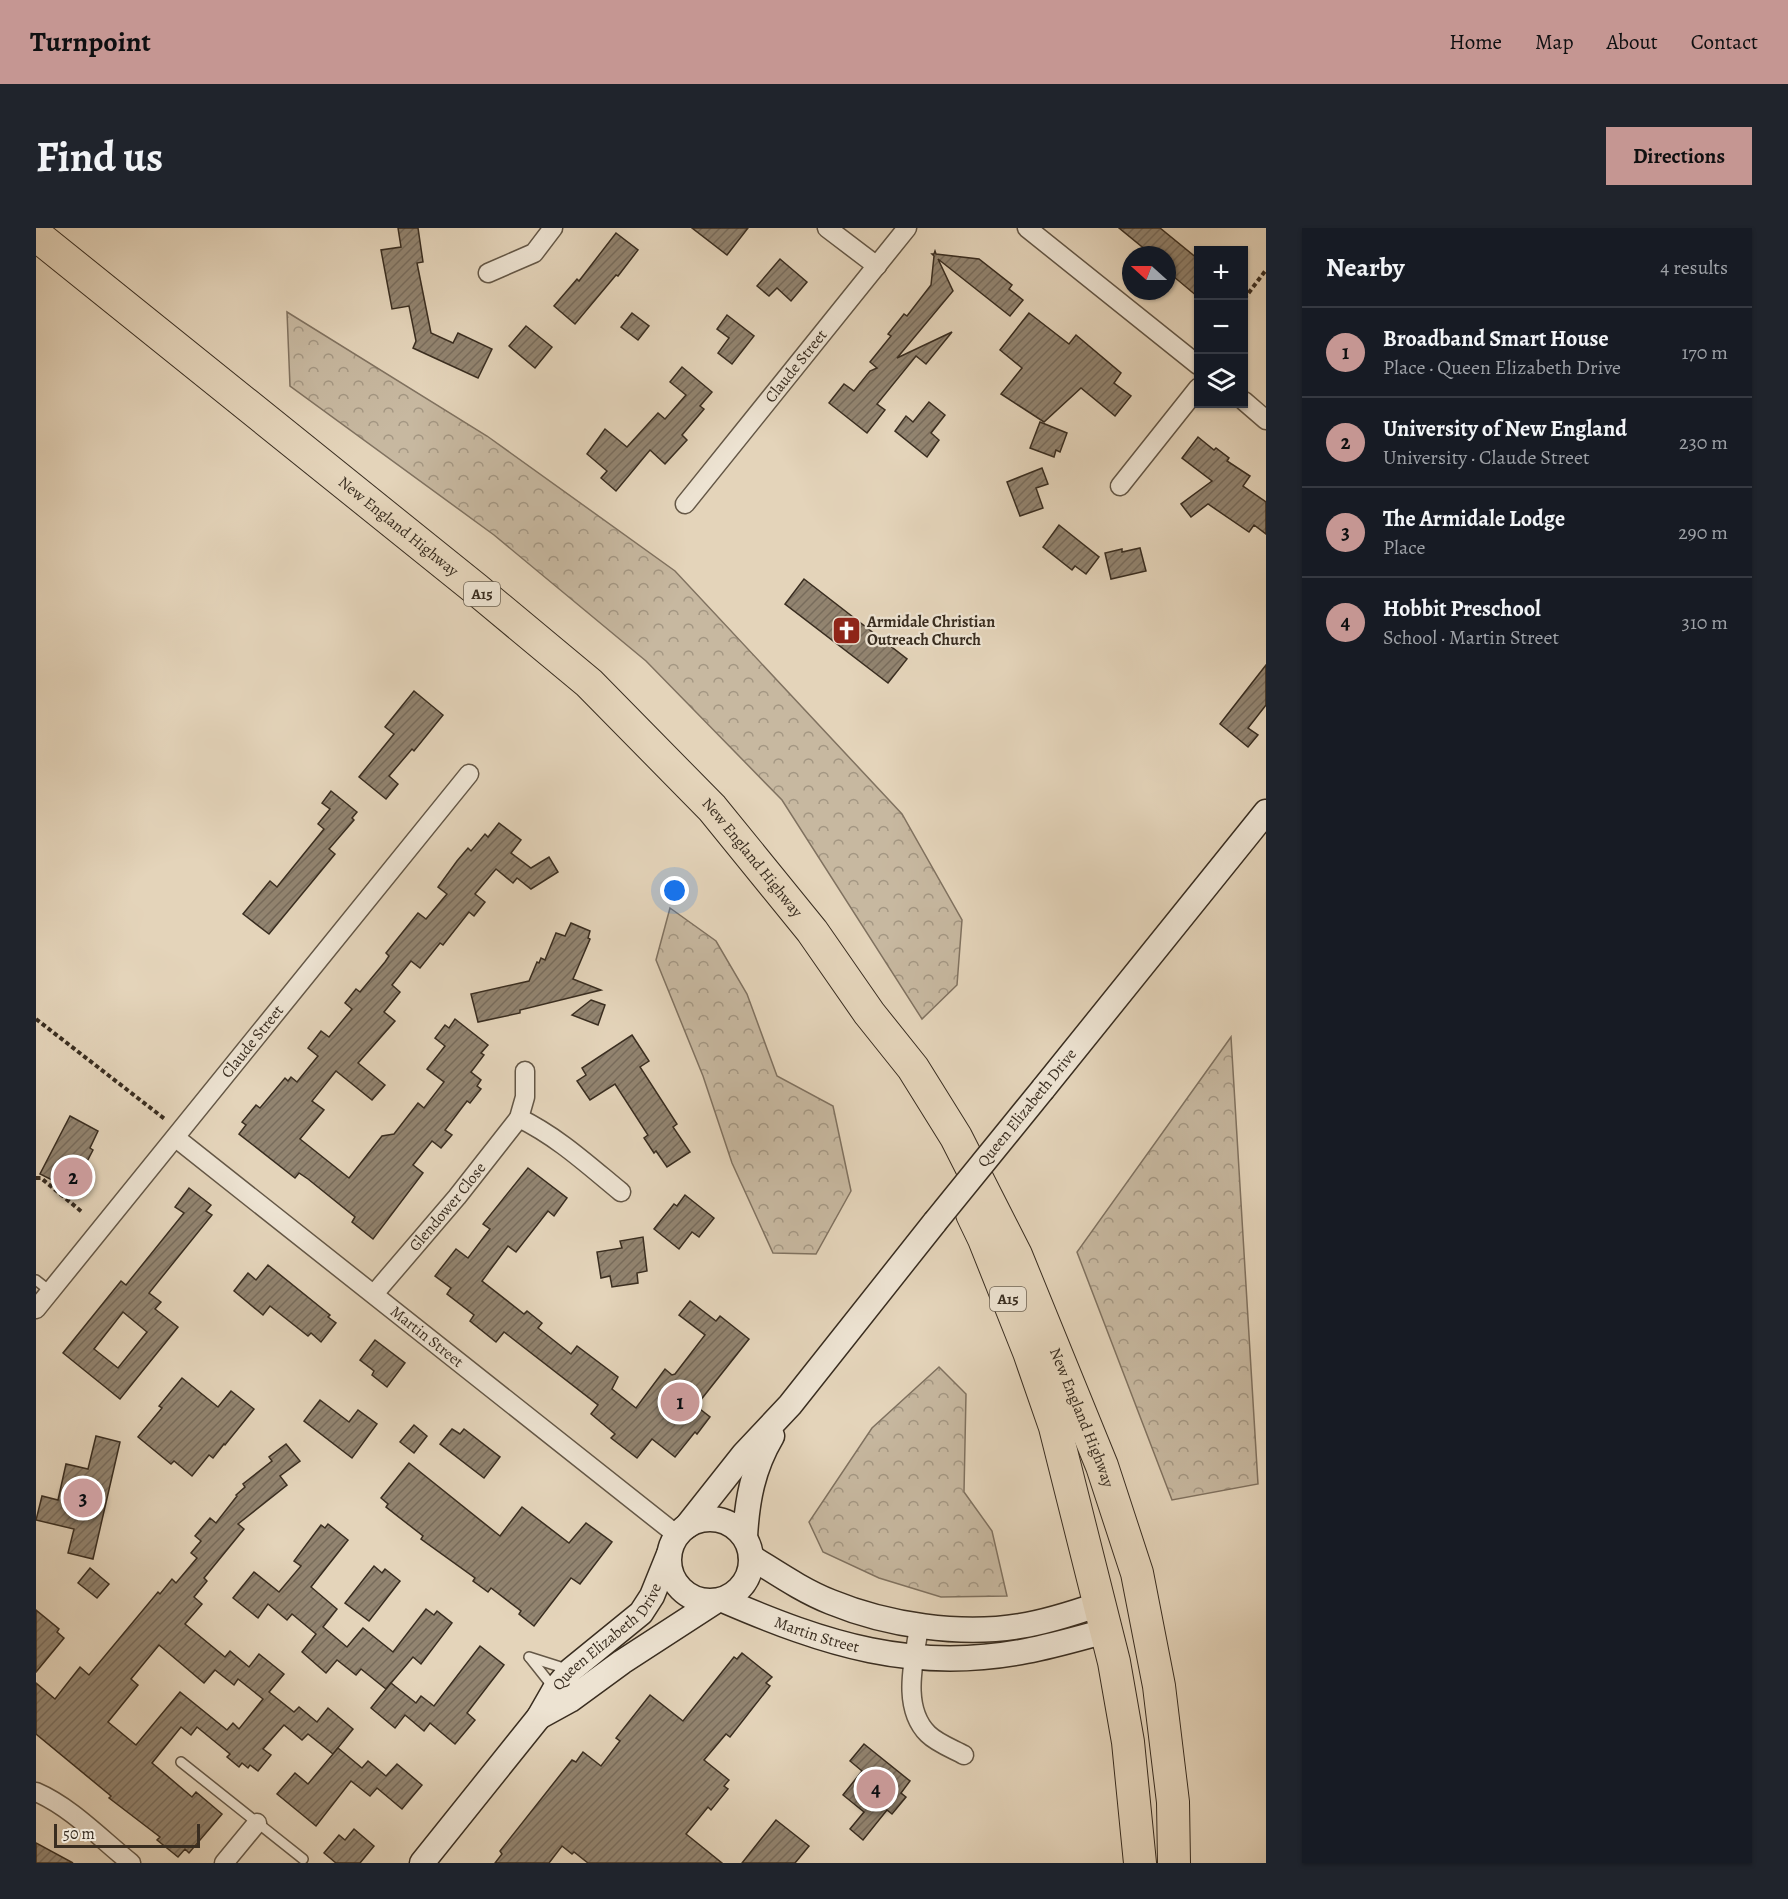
<!DOCTYPE html>
<html lang="en">
<head>
<meta charset="utf-8">
<style>
	:root { --surface:#171b24; --page:#20242c; --text:#f1f3f6; --muted:#9ea1a6; --line:#363941; --accent:#c59692 }
	body { margin:0; font-family:Alegreya,serif; background:var(--page); color:var(--text) }
	.controls { position:absolute; right:18px; top:18px; display:grid; overflow:hidden; border-radius:0px; box-shadow:0 2px 4px #0004 }
	.controls button { width:54px; height:54px; display:grid; place-items:center; padding:0; border:0; border-bottom:2px solid var(--line); background:var(--surface); color:var(--text); font:30px sans-serif }
	.compass { position:absolute; left:1086px; top:18px; width:54px; height:54px; border-radius:50%; background:var(--surface); box-shadow:0 2px 4px #0004; rotate:291deg }
	.scale { position:absolute; left:18px; bottom:15px; width:146px; box-sizing:border-box; padding-left:6px; border:3px solid #392d20; border-top:0; font-size:16px; line-height:21px; white-space:nowrap; color:#392d20; -webkit-text-stroke:4px #ede3d2; paint-order:stroke }
	.you { position:absolute; left:639px; top:663px; width:21px; height:21px; margin:-15px; border:4px solid #fff; border-radius:50%; background:#1a73e8; box-shadow:0 0 0 9px #1a73e833 }
	.badge { display:grid; place-items:center; width:39px; height:39px; border-radius:50%; background:var(--accent); color:#111; font-size:20px; font-weight:700 }
	.pin { position:absolute; translate:-50% -50%; border:3px solid #fff; box-shadow:0 2px 6px #0006 }
	.list { margin:0; padding:0; list-style:none }
	h2 { display:flex; justify-content:space-between; align-items:center; height:78px; margin:0; padding:0 24px; font-size:26px }
	h2 small { font-size:20px; font-weight:400; color:var(--muted) }
	.list li { display:grid; grid-template-columns:39px 1fr auto; gap:18px; align-items:center; box-sizing:border-box; height:90px; padding:0 24px; border-top:2px solid var(--line) }
	.list b { display:block; font-size:22px; white-space:nowrap }
	.list p { margin:0; font-size:20px; white-space:nowrap; color:var(--muted) }
	.list em { font-size:20px; font-style:normal; color:var(--muted) }
	.icon { flex:none; width:33px; height:33px; fill:none; stroke:currentColor; stroke-width:2; stroke-linecap:round; stroke-linejoin:round }
	.map { position:relative; flex:none; width:1230px; height:1635px; overflow:hidden; border-radius:0px }
	header { display:flex; align-items:center; gap:36px; box-sizing:border-box; height:84px; padding:0 30px; background:var(--accent); color:#111 }
	header strong { font-size:28px }
	nav { display:flex; gap:33px; margin-inline-start:auto; font-size:21px }
	.intro { display:flex; align-items:center; justify-content:space-between; box-sizing:border-box; height:144px; padding:0 36px }
	h1 { margin:0; font-size:42px }
	.button { padding:15px 27px; border-radius:0px; background:var(--accent); color:#111; font-size:21px; font-weight:700 }
	main { display:flex; gap:36px; padding:0 36px }
	aside { flex:1; background:var(--surface); border-radius:0px; box-shadow:0 2px 4px #0004 }
	.map>svg:first-child { display:block }
	.forest { fill:url(#forest-crowns); stroke:#807260; stroke-width:1.5 }
	.building { fill:url(#building-hatch); stroke:#392d20; stroke-width:1.5; fill-rule:evenodd }
	.lines { fill:none; stroke-linecap:round; stroke-linejoin:round }
	.lane-casing { stroke:#645746; stroke-width:12 }
	.street-casing { stroke:#645746; stroke-width:21 }
	.secondary-casing { stroke:#392d20; stroke-width:27 }
	.highway-casing { stroke:#392d20; stroke-width:34 }
	.path { stroke:#392d20; stroke-width:4; stroke-dasharray:4.5 3; stroke-linecap:butt }
	.lane { stroke:#ede3d2; stroke-width:9 }
	.street { stroke:#ede3d2; stroke-width:18 }
	.secondary { stroke:#ede3d2; stroke-width:24 }
	.highway { stroke:#e4d4ba; stroke-width:32 }
	.secondary-bridge-casing { stroke:#392d20; stroke-width:27; stroke-linecap:butt }
	.secondary-bridge { stroke:#ede3d2; stroke-width:24 }
	.labels { text-anchor:middle; dominant-baseline:central; stroke-width:4.5; stroke-linejoin:round; paint-order:stroke }
	.shield { fill:#ede3d2; stroke:#6f6455; stroke-width:1.5 }
	.shield-label { font-size:15px; font-weight:bold; fill:#392d20 }
	.street-label { font-size:16px; fill:#392d20; stroke:#ede3d2 }
	.poi-label { font-size:16px; font-weight:bold; fill:#392d20; stroke:#ede3d2; text-anchor:start }
</style>
</head>
<body>
<header>
<strong>Turnpoint</strong>
<nav><a>Home</a><a>Map</a><a>About</a><a>Contact</a></nav>
</header>
<div class="intro"><h1>Find us</h1><a class="button">Directions</a></div>
<main>
<div class="map">
<svg width="1230" height="1635" viewBox="0 0 1230 1635">
	<defs>
		<pattern id="forest-crowns" width="20" height="18" patternUnits="userSpaceOnUse" patternTransform="scale(1.5)"><rect width="20" height="18" fill="#c7b8a0"/><path d="M2 6a3 3 0 1 1 6 0M12 15a3 3 0 1 1 6 0" fill="none" stroke="#a39682"/></pattern>
		<pattern id="building-hatch" width="6" height="6" patternUnits="userSpaceOnUse" patternTransform="scale(1.5)"><rect width="6" height="6" fill="#928470"/><path d="M-1 1l2-2M0 6l6-6M5 7l2-2" fill="none" stroke="#786c5c"/></pattern>
	</defs>
	<rect width="100%" height="100%" fill="#e4d4ba"/>
	<filter id="stains"><feTurbulence type="fractalNoise" baseFrequency=".00333" numOctaves="4"/><feColorMatrix values="0 0 0 0 .2 0 0 0 0 .09 0 0 0 0 .02 0 0 0 .5 -.17"/></filter>
	<radialGradient id="worn" r=".72"><stop offset=".6" stop-color="#630" stop-opacity="0"/><stop offset="1" stop-color="#630" stop-opacity=".3"/></radialGradient>
	<g class="forest">
		<path d="M251,84L451,208L639,343L866,586L926,692L921,757L886,791L746,572L610,433L458,307L254,158Z"/>
		<path d="M634,680L680,713L711,766L741,848L797,878L815,963L780,1026L737,1025L696,935L667,848L620,732Z"/>
		<path d="M1195,809L1222,1256L1136,1272L1041,1024Z"/>
		<path d="M903,1139L930,1166L928,1264L956,1303L971,1368L905,1369L843,1350L787,1324L773,1294L836,1200Z"/>
	</g>
	<g class="building">
		<path d="M362,0H382L387,34L381,35L395,105L417,115L422,105L456,121L442,150L377,120L380,113L373,78L356,81L345,22L365,19Z"/>
		<path d="M656,0H712L691,27Z"/>
		<path d="M1083,0H1124L1162,31V69L1131,43V27H1116Z"/>
		<path d="M580,5L602,22L582,48L580,47L539,96L518,78L541,51L543,53Z"/>
		<path d="M899,23L900,26L943,31L976,57L973,61L987,72L974,88L902,31L917,63L861,130L916,104L890,136L880,128L841,176L849,182L831,205L793,175L808,156L818,163L834,143L841,140L834,134L855,108L852,106L868,86L871,88L895,57L898,28L896,26H898Z"/>
		<path d="M744,31L771,54L755,73L741,60L733,68L721,58Z"/>
		<path d="M596,85L613,98L602,112L585,99Z"/>
		<path d="M993,85L1033,116L1040,107L1085,145L1078,155L1095,168L1079,188L1045,160L1008,194L965,166L986,140L964,122Z"/>
		<path d="M691,87L718,108L696,136L682,125L693,110L681,101Z"/>
		<path d="M490,98L516,119L499,140L473,118Z"/>
		<path d="M646,139L676,164L664,178L668,181L646,207L651,212L629,236L614,222L580,263L565,250L571,243L551,226L569,201L591,219L622,185L629,191L650,167L634,154Z"/>
		<path d="M893,174L909,187L895,205L903,212L891,229L859,203L870,188L877,194Z"/>
		<path d="M1004,194L1031,205L1024,224L1020,222L1018,229L994,220Z"/>
		<path d="M1162,209L1178,222L1180,220L1193,230L1191,233L1214,248L1207,258L1230,274V306L1218,297L1213,304L1172,276L1155,289L1145,276L1176,253L1146,230Z"/>
		<path d="M1006,240L1012,256L1000,260L1007,280L984,288L971,254Z"/>
		<path d="M1023,297L1063,329L1050,346L1039,338L1036,342L1007,319Z"/>
		<path d="M1104,320L1110,343L1075,351L1069,325L1086,321V324Z"/>
		<path d="M768,351L871,431L852,455L749,376Z"/>
		<path d="M1230,437V477L1212,500L1222,507L1212,519L1184,496Z"/>
		<path d="M378,463L407,487L378,523L376,521L353,548L362,556L350,571L323,549L358,506L349,499Z"/>
		<path d="M295,563L321,584L316,590L318,592L293,621L299,626L233,706L207,686L234,653L241,659L288,601L282,596L294,581L286,575Z"/>
		<path d="M463,595L485,612L475,625L495,640L513,629L522,644L495,661L481,650L477,655L460,641L439,666L449,674L438,688L433,684L407,717L404,715L384,740L375,733L356,757L364,764L348,784L359,793L322,835L349,857L336,872L300,843L276,873L288,882L264,911L313,950L346,908L358,906L382,875L388,880L408,854L391,841L409,818L399,810L409,797L413,800L419,791L452,817L445,825L448,827L435,844L445,852L441,858L445,861L434,875L431,873L409,902L416,907L405,920L396,913L377,937L387,945L337,1011L316,994L319,989L272,951L263,945L259,950L203,906L210,897L206,894L220,877L224,880L249,850L252,853L255,849L261,854L282,828L272,820L285,803L293,809L316,781L309,775L320,761L324,764L349,734L353,728L350,725L382,685L390,691L411,666L402,659L421,633L432,620L435,623L449,606L452,609Z"/>
		<path d="M535,695L554,703L552,710L554,711L537,751L565,762L484,782V785L442,794L435,766L493,753L501,734L503,735L505,730L509,732L520,705L529,708Z"/>
		<path d="M555,772L569,777L562,797L536,787Z"/>
		<path d="M596,807L613,833L604,839L641,896L637,899L654,924L631,939L620,923L618,925L608,910L612,907L579,856L554,872L541,853L550,847L546,840Z"/>
		<path d="M34,888L62,903L54,920L57,922L45,945L41,943L32,960L4,946Z"/>
		<path d="M492,940L531,970L518,988L512,983L480,1024L472,1018L446,1053L488,1086L491,1083L506,1095L502,1100L535,1126L541,1118L582,1149L576,1161L600,1180L629,1141L636,1147L639,1146L669,1107L643,1087L654,1073L680,1093L684,1088L713,1111L660,1178L674,1189L661,1206L659,1204L639,1229L616,1211L601,1230L575,1210L579,1206L555,1186L562,1177L468,1104L460,1114L434,1093L438,1087L411,1066L415,1060L399,1048L420,1021L432,1030L454,1001L447,996Z"/>
		<path d="M153,960L175,977L170,983L176,987L113,1065L125,1074L119,1081L142,1099L84,1171L27,1125L85,1053L90,1057L148,985L139,979ZM87,1084L111,1104L82,1140L58,1121Z"/>
		<path d="M649,967L678,990L663,1009L656,1004L643,1021L618,1001L638,976L641,978Z"/>
		<path d="M607,1009L611,1043L601,1045L602,1055L576,1059L574,1048L565,1050L561,1024L586,1020L584,1013Z"/>
		<path d="M232,1037L294,1087L292,1089L300,1095L285,1114L275,1105L272,1108L234,1078L227,1087L198,1063L212,1045L220,1052Z"/>
		<path d="M339,1112L369,1135L351,1159L336,1147L338,1143L324,1132Z"/>
		<path d="M146,1150L182,1179L195,1163L218,1181L189,1217L188,1216L177,1230L173,1227L156,1248L138,1233L135,1236L102,1209L126,1180L123,1178Z"/>
		<path d="M284,1172L313,1194L322,1182L341,1196L316,1230L268,1193Z"/>
		<path d="M378,1197L391,1208L378,1225L364,1214Z"/>
		<path d="M416,1201L424,1206L428,1201L464,1229L448,1250L404,1216Z"/>
		<path d="M60,1208L84,1214L57,1331L32,1325L38,1301L0,1292L6,1268L22,1272L30,1236L52,1241Z"/>
		<path d="M250,1216L264,1233L244,1248L251,1257L202,1296L208,1301L168,1350L171,1353L158,1369L166,1376L149,1396L189,1429L194,1423L213,1439L223,1426L248,1446L233,1464L258,1484L263,1479L281,1494L292,1480L317,1501L297,1526L272,1506L266,1512L248,1497L227,1521L235,1527L222,1543L214,1537L212,1540L206,1535L203,1539L191,1529L194,1526L161,1499L155,1507L145,1499L116,1535L156,1569L160,1564L186,1586L153,1625L149,1621L142,1629L121,1612L124,1609L73,1570L75,1568L0,1506V1455L19,1471L44,1439L53,1447L122,1364L124,1366L136,1351L140,1355L161,1330L155,1325L165,1313L159,1308L174,1290L180,1295L201,1268L200,1267L209,1259L207,1256L236,1233L233,1229ZM123,1417L168,1455L179,1442L198,1457L202,1451L227,1471L203,1501L197,1495L191,1502L144,1464L100,1517L72,1494L102,1457L95,1451Z"/>
		<path d="M373,1235L464,1308L486,1279L533,1315L550,1295L576,1314L544,1356L535,1350L498,1398L483,1386L485,1383L455,1360L452,1364L437,1353L439,1350L385,1311L387,1308L350,1279L352,1276L345,1270Z"/>
		<path d="M292,1296L312,1312L275,1359L301,1381L287,1399L311,1419L327,1400L357,1424L390,1381L398,1387L401,1383L416,1395L385,1436L377,1429L350,1461L325,1441L320,1447L301,1432L290,1445L266,1424L280,1406L256,1386L251,1392L232,1376L222,1390L197,1370L218,1344L243,1364L265,1338L258,1333L285,1297L289,1300Z"/>
		<path d="M338,1338L346,1345L349,1341L364,1353L333,1393L309,1375Z"/>
		<path d="M54,1340L73,1356L61,1370L42,1355Z"/>
		<path d="M0,1382L23,1401L21,1404L28,1410L0,1444Z"/>
		<path d="M444,1418L468,1437L431,1485L439,1492L419,1516L394,1495L388,1503L369,1487L359,1500L335,1480L355,1455L380,1475L385,1468L398,1478Z"/>
		<path d="M706,1425L736,1449L730,1455L734,1458L694,1509L690,1506L668,1532L693,1552L688,1558L692,1561L675,1582L672,1579L650,1606L686,1635H552L538,1624L536,1626L526,1618L513,1635H459L466,1626L464,1623L536,1532L540,1534L547,1524L565,1538L584,1513L580,1510L614,1467L647,1493L698,1429L701,1431Z"/>
		<path d="M828,1516L874,1553L865,1565L870,1569L856,1586L851,1582L827,1612L814,1601L828,1584L807,1567L826,1543L814,1533Z"/>
		<path d="M302,1520L326,1540L332,1533L350,1548L361,1536L386,1557L366,1581L341,1560L334,1568L315,1553L280,1598L241,1566L259,1545L272,1556Z"/>
		<path d="M740,1592L773,1618L759,1635H706Z"/>
		<path d="M318,1601L338,1618L324,1635H300L288,1625L303,1607L309,1612Z"/>
		<path d="M0,1615L37,1635H0Z"/>
	</g>
	<g class="lines">
		<defs>
			<g id="lane">
				<path d="M0,1052L14,1063"/>
				<path d="M493,1429L534,1442"/>
				<path d="M494,1430L517,1459"/>
				<path d="M145,1534L267,1631"/>
			</g>
			<g id="street">
				<path d="M791,0L841,38"/>
				<path d="M991,0L1162,137"/>
				<path d="M452,45L498,25L517,0"/>
				<path d="M1208,173L1230,192"/>
				<path d="M1084,258L1162,160"/>
				<path id="s1" d="M649,276L871,0"/>
				<path d="M483,890C522,909 552,937 585,964"/>
				<path id="s2" d="M140,910L641,1307"/>
				<path id="s3" d="M338,1066L421,969L483,890L489,869V843"/>
				<path id="s4" d="M0,1081L433,546"/>
				<path d="M883,1399C878,1433 865,1479 892,1506C901,1515 917,1521 928,1527"/>
				<path d="M0,1564C35,1579 65,1611 95,1635"/>
				<path d="M188,1635L221,1595"/>
			</g>
			<g id="secondary">
				<path d="M1007,861L1230,584"/>
				<circle cx="674" cy="1332" r="41"/>
				<path d="M651,1298L708,1226L754,1177L899,994"/>
				<path d="M709,1309C711,1272 717,1240 736,1208"/>
				<path d="M715,1329C741,1345 767,1363 795,1374C851,1397 924,1408 984,1398C1011,1394 1038,1385 1064,1376"/>
				<path id="s5" d="M687,1372C789,1416 877,1445 990,1423C1017,1418 1044,1410 1070,1403"/>
				<path d="M503,1489L534,1472L586,1434L680,1373"/>
				<path id="s6" d="M386,1635L503,1489L519,1461L535,1442L605,1385L616,1368L633,1326"/>
			</g>
			<g id="highway">
				<path id="s7" d="M0,7L440,361L553,455L676,580L776,703L833,785L877,840L920,909L980,1027L1066,1238L1101,1345L1123,1458L1137,1574L1138,1635"/>
				<path d="M936,986L948,1011L993,1124L1019,1199L1078,1434L1092,1514L1104,1635"/>
			</g>
		</defs>
		<use href="#lane" class="lane-casing"/>
		<use href="#street" class="street-casing"/>
		<use href="#secondary" class="secondary-casing"/>
		<use href="#highway" class="highway-casing"/>
		<g class="path">
			<path d="M1208,71L1230,42"/>
			<path d="M0,791L130,892"/>
			<path d="M0,950H5L46,984"/>
			<path d="M27,969L47,933"/>
		</g>
		<use href="#lane" class="lane"/>
		<use href="#street" class="street"/>
		<use href="#secondary" class="secondary"/>
		<use href="#highway" class="highway"/>
		<defs>
			<path id="secondary-bridge" d="M899,994L1007,861"/>
		</defs>
		<use href="#secondary-bridge" class="secondary-bridge-casing"/>
		<use href="#secondary-bridge" class="secondary-bridge"/>
	</g>
	<defs>
		<symbol id="church-square" viewBox="-11 -11 22 22"><rect x="-9" y="-9" width="18" height="18" rx="4" fill="#8f2418" stroke="#ede3d2"/><path d="M-1.2-6h2.4v3.5h3.3v2.4h-3.3V6h-2.4V-.1h-3.3v-2.4h3.3Z" fill="#fff"/></symbol>
	</defs>
	<g fill-rule="evenodd">
		<use href="#church-square" x="794" y="386" width="33" height="33"/>
	</g>
	<g class="labels">
		<g class="shield">
			<rect x="428" y="354" width="36" height="24" rx="4.5"/>
			<rect x="954" y="1059" width="36" height="24" rx="4.5"/>
		</g>
		<g class="shield-label">
			<text x="446" y="366">A15</text>
			<text x="972" y="1071">A15</text>
		</g>
		<g class="street-label">
			<text stroke="none"><textPath href="#s1" startOffset="177">Claude Street</textPath></text>
			<text stroke="none"><textPath href="#s7" startOffset="465">New England Highway</textPath></text>
			<text stroke="none"><textPath href="#s7" startOffset="951">New England Highway</textPath></text>
			<text stroke="none"><textPath href="#s4" startOffset="344">Claude Street</textPath></text>
			<text transform="translate(991 880) rotate(-51)">Queen Elizabeth Drive</text>
			<text stroke="none"><textPath href="#s3" startOffset="114">Glendower Close</textPath></text>
			<text stroke="none"><textPath href="#s2" startOffset="320">Martin Street</textPath></text>
			<text stroke="none"><textPath href="#s7" startOffset="1605">New England Highway</textPath></text>
			<text stroke="none"><textPath href="#s5" startOffset="100">Martin Street</textPath></text>
			<text stroke="none"><textPath href="#s6" startOffset="294">Queen Elizabeth Drive</textPath></text>
		</g>
		<g class="poi-label">
			<text x="831" y="394">Armidale Christian<tspan x="831" dy="18">Outreach Church</tspan></text>
		</g>
	</g>
	<rect width="100%" height="100%" filter="url(#stains)"/>
	<rect width="100%" height="100%" fill="url(#worn)"/>
</svg>
<div class="controls">
<button>+</button>
<button>−</button>
<button><svg class="icon" aria-label="layers" viewBox="0 0 24 24"><path d="M12 4l9 5-9 5-9-5zM3 14l9 5 9-5"/></svg></button>
</div>
<svg class="compass" viewBox="-18 -18 36 36"><path d="M0-13l5 13h-10z" fill="#e53935"/><path d="M0 13l5-13h-10z" fill="#9ea1a6"/></svg>
<div class="scale">50 m</div>
<div class="you"></div>
<div class="pin badge" style="left:644px;top:1174px">1</div>
<div class="pin badge" style="left:37px;top:949px">2</div>
<div class="pin badge" style="left:47px;top:1270px">3</div>
<div class="pin badge" style="left:840px;top:1561px">4</div>
</div>
<aside>
<h2>Nearby<small>4 results</small></h2>
<ul class="list">
<li><span class="badge">1</span><div><b>Broadband Smart House</b><p>Place · Queen Elizabeth Drive</p></div><em>170 m</em></li>
<li><span class="badge">2</span><div><b>University of New England</b><p>University · Claude Street</p></div><em>230 m</em></li>
<li><span class="badge">3</span><div><b>The Armidale Lodge</b><p>Place</p></div><em>290 m</em></li>
<li><span class="badge">4</span><div><b>Hobbit Preschool</b><p>School · Martin Street</p></div><em>310 m</em></li>
</ul>
</aside>
</main>
</body>
</html>
